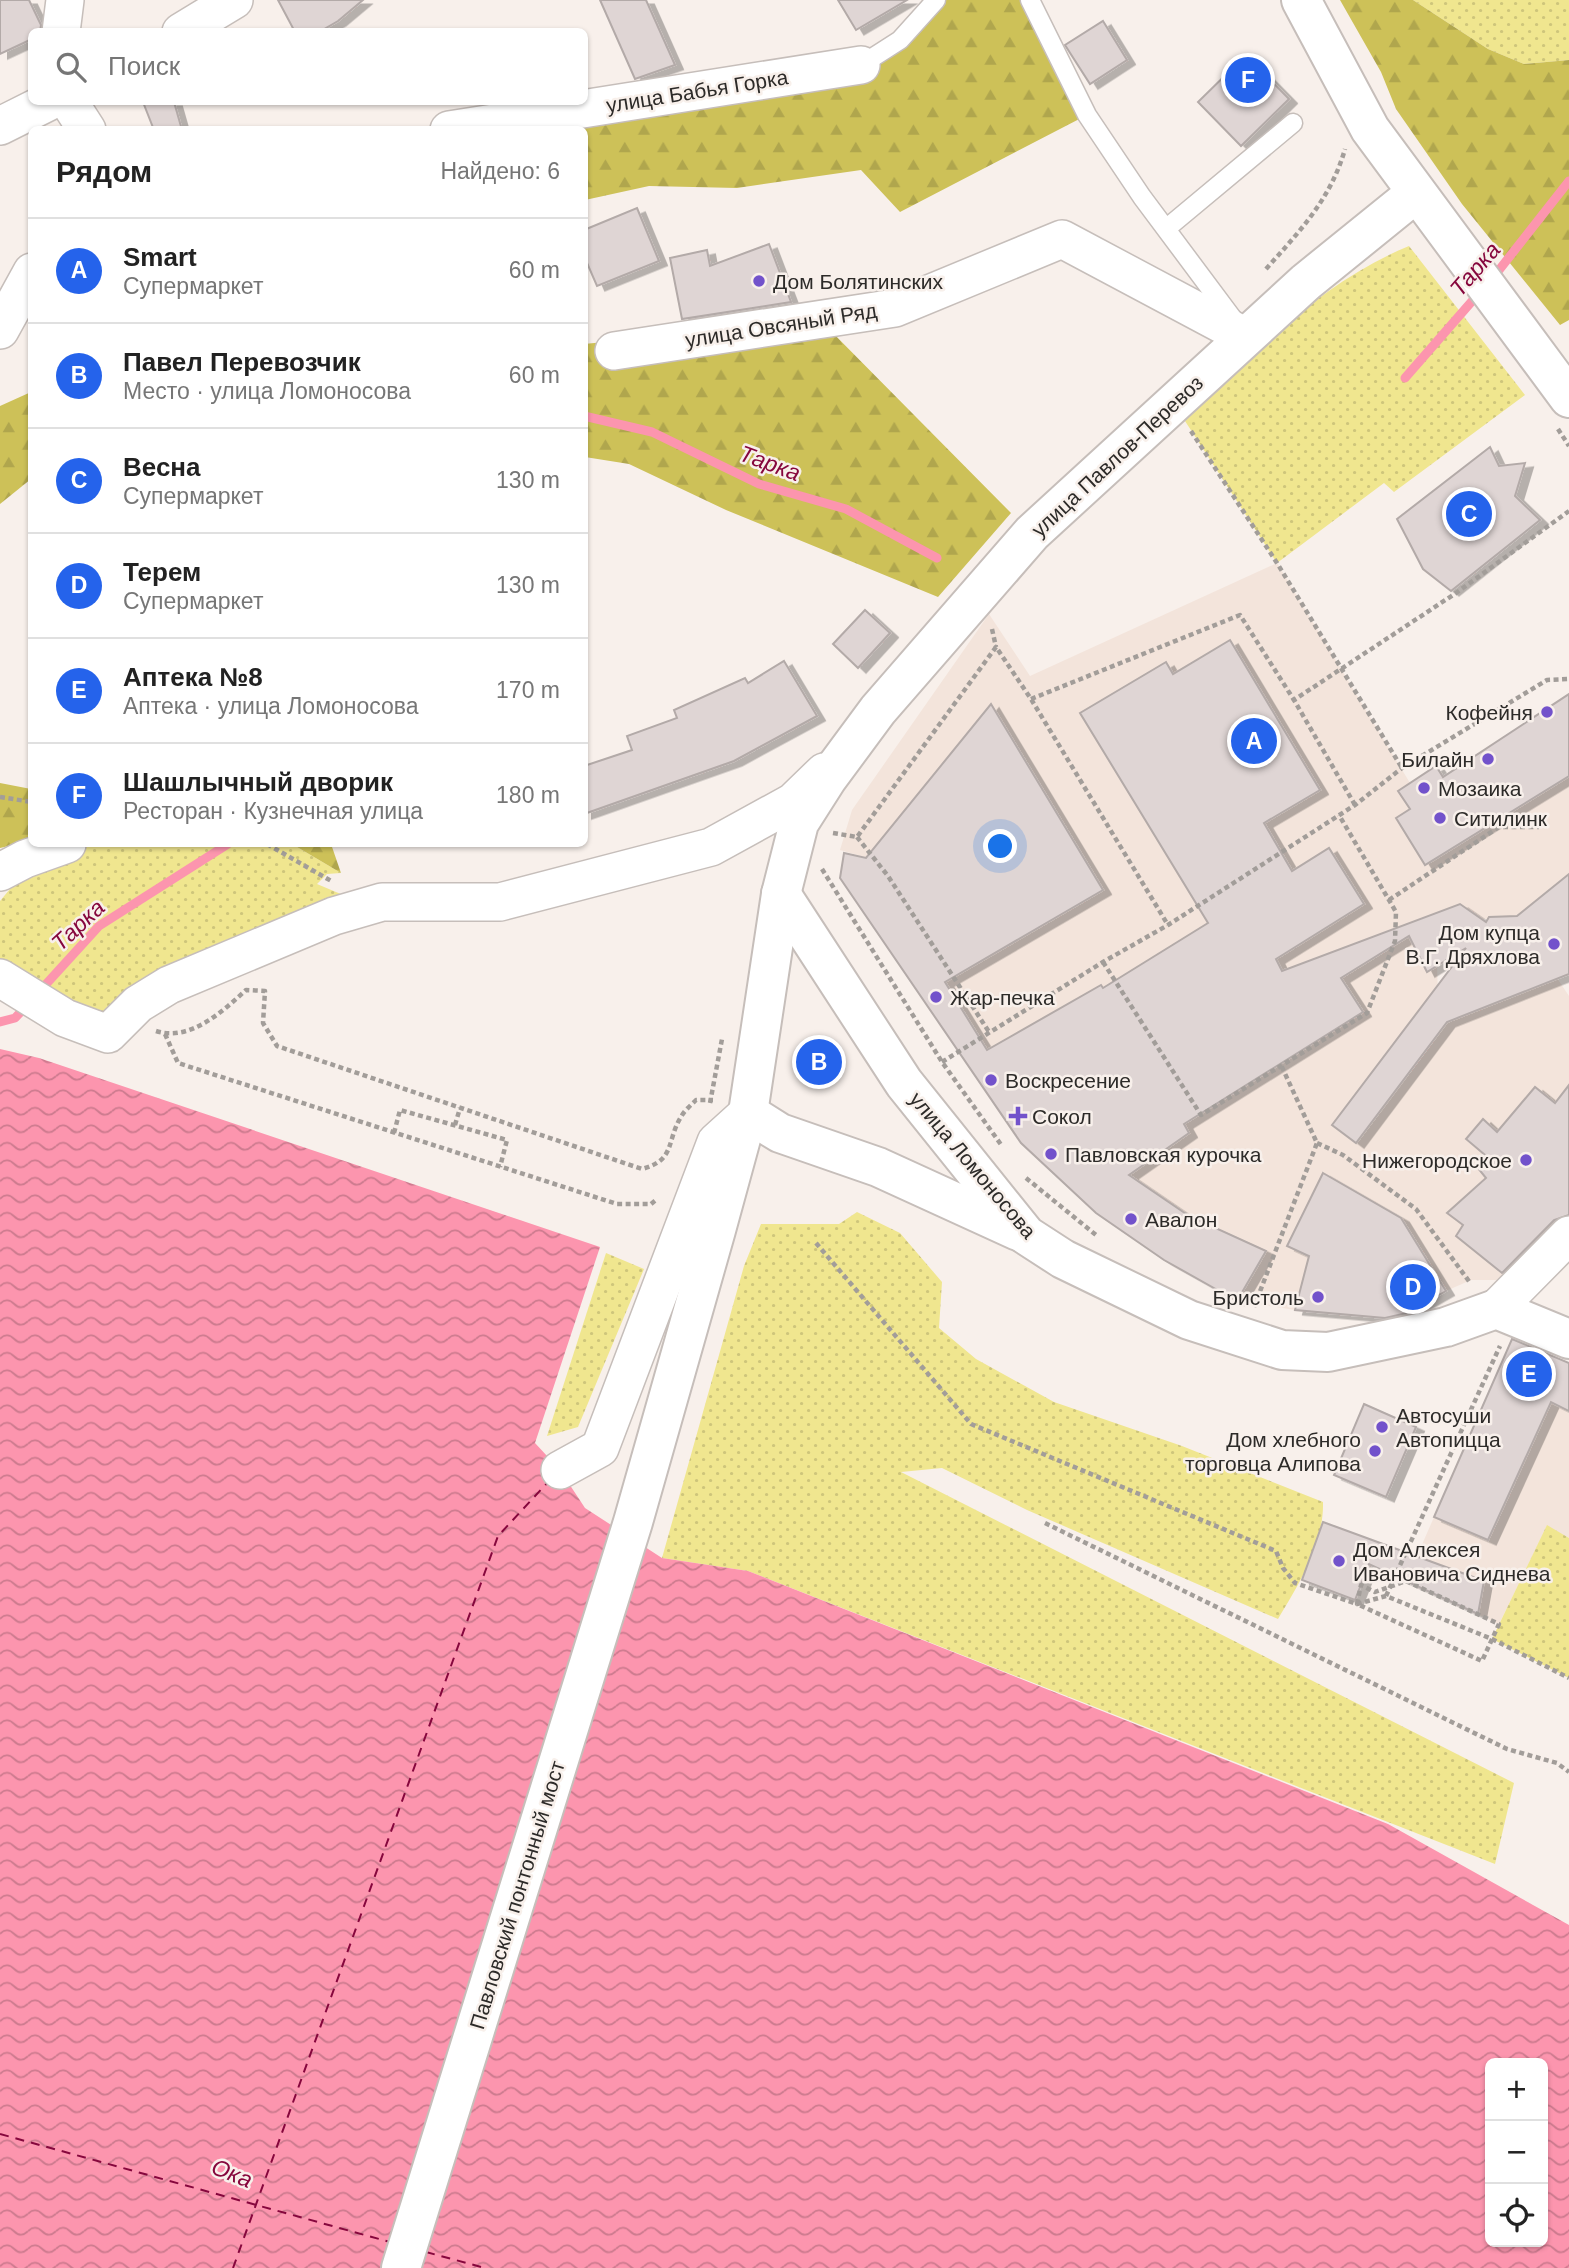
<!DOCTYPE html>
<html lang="ru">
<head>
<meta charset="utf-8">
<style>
	:root { --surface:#fff; --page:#f6f6f6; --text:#222; --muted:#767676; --line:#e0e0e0; --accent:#2563eb }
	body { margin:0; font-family:Helvetica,sans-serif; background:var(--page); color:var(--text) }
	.controls { position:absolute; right:21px; bottom:21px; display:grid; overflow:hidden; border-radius:10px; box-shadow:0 2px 5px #0004 }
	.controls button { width:63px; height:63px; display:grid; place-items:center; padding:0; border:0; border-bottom:2px solid var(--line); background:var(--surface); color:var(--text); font:35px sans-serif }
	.you { position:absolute; left:1001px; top:847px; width:24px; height:24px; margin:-18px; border:5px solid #fff; border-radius:50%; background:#1a73e8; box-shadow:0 0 0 10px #1a73e833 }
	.badge { display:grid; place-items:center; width:46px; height:46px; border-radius:50%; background:var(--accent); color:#fff; font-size:23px; font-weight:700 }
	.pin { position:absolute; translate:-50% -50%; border:4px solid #fff; box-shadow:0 2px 7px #0006 }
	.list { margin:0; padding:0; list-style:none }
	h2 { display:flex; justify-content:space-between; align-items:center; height:91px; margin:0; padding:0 28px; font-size:30px }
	h2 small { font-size:23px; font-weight:400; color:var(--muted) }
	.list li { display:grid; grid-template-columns:46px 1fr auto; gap:21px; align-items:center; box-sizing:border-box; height:105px; padding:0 28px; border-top:2px solid var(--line) }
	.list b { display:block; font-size:26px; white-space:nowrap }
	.list p { margin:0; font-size:23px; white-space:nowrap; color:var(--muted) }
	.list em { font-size:23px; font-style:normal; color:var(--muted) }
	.icon { flex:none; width:38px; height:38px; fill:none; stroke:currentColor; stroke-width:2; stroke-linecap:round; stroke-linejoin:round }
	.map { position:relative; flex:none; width:1569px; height:2268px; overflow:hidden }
	.search { position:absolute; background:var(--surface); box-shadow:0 2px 5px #0004; left:28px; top:28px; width:560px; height:77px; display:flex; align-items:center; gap:18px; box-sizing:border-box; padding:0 24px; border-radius:10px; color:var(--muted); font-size:26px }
	.panel { position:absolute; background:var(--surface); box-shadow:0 2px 5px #0004; left:28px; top:126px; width:560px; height:721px; border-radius:10px }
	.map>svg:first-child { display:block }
	.built { fill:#f3e4db }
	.green { fill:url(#green-dots) }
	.forest { fill:url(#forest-firs) }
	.water { fill:url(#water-waves); fill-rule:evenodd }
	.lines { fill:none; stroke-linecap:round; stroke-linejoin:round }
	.stream { stroke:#fc95ae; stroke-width:9 }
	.ferry { stroke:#86073d; stroke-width:2; stroke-dasharray:9 7; stroke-linecap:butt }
	.building { fill:#dfd5d4; stroke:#b3aaa8; stroke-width:2; filter:url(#shadow) }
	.service-casing { stroke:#c6beba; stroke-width:21 }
	.minor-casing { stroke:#c6beba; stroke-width:40 }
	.tertiary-casing { stroke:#c6beba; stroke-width:42 }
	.secondary-casing { stroke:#c6beba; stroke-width:42 }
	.path { stroke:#a29d99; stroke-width:4.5; stroke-dasharray:5 3.5; stroke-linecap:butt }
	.service { stroke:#fff; stroke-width:18 }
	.minor { stroke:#fff; stroke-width:37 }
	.tertiary { stroke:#fff; stroke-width:38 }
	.secondary { stroke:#fff; stroke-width:38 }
	.poi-dot { fill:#7252cb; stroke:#f8f0eb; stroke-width:2.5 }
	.labels { text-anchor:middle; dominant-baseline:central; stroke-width:5; stroke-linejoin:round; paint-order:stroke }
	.street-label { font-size:21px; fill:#2d2b29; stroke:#f8f0eb }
	.poi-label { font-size:21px; fill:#2d2b29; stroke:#f8f0eb; text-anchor:start }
	.water-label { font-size:23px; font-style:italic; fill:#86073d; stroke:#f8f0eb }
</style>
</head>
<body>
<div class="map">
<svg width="1569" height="2268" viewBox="0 0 1569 2268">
	<defs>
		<pattern id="green-dots" width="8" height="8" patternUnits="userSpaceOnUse" patternTransform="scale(1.75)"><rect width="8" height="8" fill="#f0e68f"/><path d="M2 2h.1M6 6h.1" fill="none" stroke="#cec57b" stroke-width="1.8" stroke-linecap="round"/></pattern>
		<pattern id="forest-firs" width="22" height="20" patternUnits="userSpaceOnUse" patternTransform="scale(1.75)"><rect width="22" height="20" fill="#cdc158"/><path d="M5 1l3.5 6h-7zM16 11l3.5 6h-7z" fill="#b0a64d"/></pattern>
		<pattern id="water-waves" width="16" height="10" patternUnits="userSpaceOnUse" patternTransform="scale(1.75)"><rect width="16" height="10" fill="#fc95ae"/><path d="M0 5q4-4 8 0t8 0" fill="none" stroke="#cc7a8e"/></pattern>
		<filter id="shadow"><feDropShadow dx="8" dy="4.5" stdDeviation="0" flood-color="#0004"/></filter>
	</defs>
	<rect width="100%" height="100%" fill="#f8f0eb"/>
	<g class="built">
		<path d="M1277,563L1410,783L1398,791L1410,809L1396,818L1425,865L1569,776V874L1517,916L1403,926L1424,967L1437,964L1438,998L1473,1012L1557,978L1569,996V1222L1511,1280H1471L1446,1291L1397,1319L1295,1310L1237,1301L1164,1260L966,1062L954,1046L976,1032L868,858L840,850L852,810L989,614L1030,676Z"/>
		<path d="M1513,1337L1569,1363V1538L1547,1526L1499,1624L1406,1581Z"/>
	</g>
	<g class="green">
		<path d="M1413,0H1569V60L1524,64L1488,49Z"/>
		<path d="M1409,246L1525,395L1394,492L1384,483L1277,563L1185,421C1253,354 1319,283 1409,246Z"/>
		<path d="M91,844H292L341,873L327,874L317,884L355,900L103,1018L0,968V901L29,866Z"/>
		<path d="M857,1212L900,1233L942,1282L939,1328L976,1359L1054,1402L1182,1446L1323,1502C1324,1544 1299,1584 1278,1619L1027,1510L942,1468L901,1472L1514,1783L1495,1864L748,1571L662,1558L744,1266L761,1224H839Z"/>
		<path d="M606,1253L644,1269L578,1427L547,1436Z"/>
		<path d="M1547,1525L1569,1538V1678L1492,1639Z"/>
	</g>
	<g class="forest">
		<path d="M946,0H1030L1087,115L900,212L861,170L737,188L649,186L585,200L584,130H503L863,75L901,49Z"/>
		<path d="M1340,0H1413L1488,49L1524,64L1569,60V320L1560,325L1462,204L1396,109L1381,72Z"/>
		<path d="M821,321L1011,513L938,597L726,510L629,464L585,457L584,344Z"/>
		<path d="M31,392V479L0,504V406Z"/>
		<path d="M0,783L31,789V841L0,848Z"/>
		<path d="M292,844H331L341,873Z"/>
	</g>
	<path class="water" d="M0,1049L39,1058L600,1247L535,1443L560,1470L585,1508L662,1558L748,1571L1388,1824L1569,1925V2268H0ZM1490,2063H1543V2242H1490Z"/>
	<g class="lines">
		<g class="stream">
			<path d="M1492,279L1569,181"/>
			<path d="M1405,378L1480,292"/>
			<path d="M584,416L652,432L759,484L846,509L937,558"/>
			<path d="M38,993L99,926L228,844"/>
			<path d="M0,1022L15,1018L29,1003"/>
		</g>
		<g class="ferry">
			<path d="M0,2134L390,2242"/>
			<path d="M426,2252L485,2268"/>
			<path d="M233,2268L498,1536L549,1481"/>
		</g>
	</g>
	<g class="building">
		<path d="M0,0H29L41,25L40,32H32V39L0,54Z"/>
		<path d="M278,0H363L338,21L319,32H295Z"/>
		<path d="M600,0H646L675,65L635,79Z"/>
		<path d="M838,0H907L856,30Z"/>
		<path d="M1103,21L1127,60L1090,84L1065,45Z"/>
		<path d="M1246,55L1289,99L1241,146L1198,102Z"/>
		<path d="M143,102H174L182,130H154Z"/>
		<path d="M637,208L659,261L597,286L584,256V230Z"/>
		<path d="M769,244L791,302L682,319L670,258L707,250L710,266Z"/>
		<path d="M1490,447L1499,466L1525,463L1515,496L1540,520L1451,591L1423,569L1397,519Z"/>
		<path d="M865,610L890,633L858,668L833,644Z"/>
		<path d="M1230,640L1320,790L1264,823L1292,871L1329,848L1364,904L1276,959L1282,971L1460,904L1486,922L1489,917L1517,916L1569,874V974L1447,1022L1356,1143L1332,1125L1466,948L1427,972L1409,936L1341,978L1363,1012L1184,1124L1189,1133L1129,1175L1189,1216L1266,1251L1237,1301L1164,1260L1096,1213L1021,1143L840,878L844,853L866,858L991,704L1103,890L945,982L987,1050L1101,985L1103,988L1208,923L1080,713L1166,662L1173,674Z"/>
		<path d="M784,661L817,716L734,761L584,814V766L632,750L627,736L677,718L674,710L745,678L748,683Z"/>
		<path d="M1569,694V776L1425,865L1396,818L1410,809L1398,791L1436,766L1443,777Z"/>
		<path d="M1569,1085V1215L1554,1220L1502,1273L1456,1236L1463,1225L1447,1213L1486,1178L1477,1167L1485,1155L1466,1139L1483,1119L1497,1132L1535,1087L1555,1103Z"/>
		<path d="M1323,1173L1401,1218L1446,1291L1407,1313L1385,1318L1295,1310L1309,1256L1287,1246Z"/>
		<path d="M1512,1339L1569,1363V1411L1551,1402L1488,1540L1434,1517Z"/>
		<path d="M1364,1404L1416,1427L1386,1497L1334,1475Z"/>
		<path d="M1323,1522L1484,1581L1478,1614L1369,1564L1355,1600L1302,1580Z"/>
	</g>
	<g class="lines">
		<defs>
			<g id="service">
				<path d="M1030,0L1087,115L1142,197L1236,323"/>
				<path d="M861,65L900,40L936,0"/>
				<path d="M1167,228L1293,123"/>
			</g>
			<g id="minor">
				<path d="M61,32L65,0"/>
				<path d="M181,32L234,0"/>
				<path d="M69,102L87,130"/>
				<path d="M0,126L48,102"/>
				<path d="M449,130L861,65"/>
				<path d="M0,330L32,272"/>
				<path d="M614,351L895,308L1062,239L1246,337"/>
				<path d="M0,872L25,859L67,844"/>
				<path d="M0,978L65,1018L108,1034L138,1004L169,985L334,916L382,902H500L711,847L793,802L824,772"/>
				<path d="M1496,1309L1569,1235"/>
				<path d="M560,1470L600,1448L716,1142L748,1113"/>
			</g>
			<g id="tertiary">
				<path d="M781,894L904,1083L1026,1235L1063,1259L1189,1320L1282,1350L1328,1352L1446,1327L1496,1309L1569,1339"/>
				<path d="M748,1113L780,1133L878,1167L1018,1231"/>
			</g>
			<g id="secondary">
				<path d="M1301,0L1370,129L1569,398"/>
				<path d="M401,2268L633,1522L716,1230L748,1113L781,894L799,823L827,779L878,710L1032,533L1306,282L1416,193"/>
			</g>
		</defs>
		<use href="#service" class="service-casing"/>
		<use href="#minor" class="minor-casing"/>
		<use href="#tertiary" class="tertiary-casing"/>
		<use href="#secondary" class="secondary-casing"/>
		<g class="path">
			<path d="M1266,269C1299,232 1331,199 1345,149"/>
			<path d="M1558,429L1569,446"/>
			<path d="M1191,431L1277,563L1402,768"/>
			<path d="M992,629L996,647"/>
			<path d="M1031,699L1240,615L1294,700"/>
			<path d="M0,797L32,802"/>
			<path d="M1355,805L1294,700L1456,593L1569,511"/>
			<path d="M833,833L857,837L996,647L1031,699L1168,925"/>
			<path d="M857,837L888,876L989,1032"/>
			<path d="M267,844L333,882"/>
			<path d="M822,869L942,1062L1002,1146"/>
			<path d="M1389,900L1499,827H1539"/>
			<path d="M1103,962L1201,1115L1367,1013L1395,941L1396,912L1339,815"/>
			<path d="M156,1031C190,1042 223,1011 246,990L265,991L263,1023L277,1046L642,1169C676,1160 666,1141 681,1117C684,1111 691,1105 696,1100H713"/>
			<path d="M165,1034L178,1063L617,1204H651L657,1199"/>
			<path d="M942,1062L1103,962L1168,925L1355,805L1402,768L1547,680L1569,679"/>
			<path d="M710,1103L722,1039"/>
			<path d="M455,1125L460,1108"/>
			<path d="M394,1133L400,1110L507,1140L500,1167"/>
			<path d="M1317,1143L1343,1155L1416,1209L1471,1284"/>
			<path d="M1026,1178L1096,1235"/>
			<path d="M816,1243L971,1424L1276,1551L1283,1568L1295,1583L1357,1604L1386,1596L1492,1639L1569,1678"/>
			<path d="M1254,1307L1317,1143L1281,1065"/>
			<path d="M1045,1523L1507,1749L1557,1763L1569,1772"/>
			<path d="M1406,1581L1499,1624L1482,1661L1357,1604L1361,1585L1375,1592Z"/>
			<path d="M1386,1596L1500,1346"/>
		</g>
		<use href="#service" class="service"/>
		<use href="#minor" class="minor"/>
		<use href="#tertiary" class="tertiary"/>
		<use href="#secondary" class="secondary"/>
	</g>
	<g class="poi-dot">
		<circle cx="759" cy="281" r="7"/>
		<circle cx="1547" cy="712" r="7"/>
		<circle cx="1488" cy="759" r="7"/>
		<circle cx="1424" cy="788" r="7"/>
		<circle cx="1440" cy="818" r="7"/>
		<circle cx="1554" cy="944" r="7"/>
		<circle cx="936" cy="997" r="7"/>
		<circle cx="991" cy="1080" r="7"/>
		<path d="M1014.5 1105.5h7v7h7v7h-7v7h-7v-7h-7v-7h7z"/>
		<circle cx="1051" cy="1154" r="7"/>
		<circle cx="1526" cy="1160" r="7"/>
		<circle cx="1131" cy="1219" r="7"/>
		<circle cx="1318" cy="1297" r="7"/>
		<circle cx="1382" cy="1427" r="7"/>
		<circle cx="1375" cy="1451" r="7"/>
		<circle cx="1339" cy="1561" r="7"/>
	</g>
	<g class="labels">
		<g class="street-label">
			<text transform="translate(697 91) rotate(-9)">улица Бабья Горка</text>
			<text transform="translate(781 325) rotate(-9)">улица Овсяный Ряд</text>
			<text transform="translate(1117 456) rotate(-43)">улица Павлов-Перевоз</text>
			<text transform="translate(973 1165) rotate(50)">улица Ломоносова</text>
			<text transform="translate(517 1895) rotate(-73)">Павловский понтонный мост</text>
		</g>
		<g class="poi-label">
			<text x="773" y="281">Дом Болятинских</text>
			<text x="1533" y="712" text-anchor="end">Кофейня</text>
			<text x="1474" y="759" text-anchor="end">Билайн</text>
			<text x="1438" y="788">Мозаика</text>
			<text x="1454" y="818">Ситилинк</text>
			<text x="1540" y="932" text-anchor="end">Дом купца<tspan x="1540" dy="24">В.Г. Дряхлова</tspan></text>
			<text x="950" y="997">Жар-печка</text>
			<text x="1005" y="1080">Воскресение</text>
			<text x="1032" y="1116">Сокол</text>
			<text x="1065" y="1154">Павловская курочка</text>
			<text x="1512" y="1160" text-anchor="end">Нижегородское</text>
			<text x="1145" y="1219">Авалон</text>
			<text x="1304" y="1297" text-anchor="end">Бристоль</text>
			<text x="1396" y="1415">Автосуши<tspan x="1396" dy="24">Автопицца</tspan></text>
			<text x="1361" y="1439" text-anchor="end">Дом хлебного<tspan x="1361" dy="24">торговца Алипова</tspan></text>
			<text x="1353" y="1549">Дом Алексея<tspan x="1353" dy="24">Ивановича Сиднева</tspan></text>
		</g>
		<g class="water-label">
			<text transform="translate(1475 269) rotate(-49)">Тарка</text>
			<text transform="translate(770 463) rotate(20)">Тарка</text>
			<text transform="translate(78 925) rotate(-43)">Тарка</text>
			<text transform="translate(232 2173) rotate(22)">Ока</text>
		</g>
	</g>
</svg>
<div class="controls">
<button>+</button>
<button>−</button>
<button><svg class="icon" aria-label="locate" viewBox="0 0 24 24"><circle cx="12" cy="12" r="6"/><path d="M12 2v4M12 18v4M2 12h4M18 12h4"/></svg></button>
</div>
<div class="you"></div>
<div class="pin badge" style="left:1254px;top:741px">A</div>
<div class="pin badge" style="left:819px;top:1062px">B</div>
<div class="pin badge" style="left:1469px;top:514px">C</div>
<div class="pin badge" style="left:1413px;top:1287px">D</div>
<div class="pin badge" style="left:1529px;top:1374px">E</div>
<div class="pin badge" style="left:1248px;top:80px">F</div>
<div class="search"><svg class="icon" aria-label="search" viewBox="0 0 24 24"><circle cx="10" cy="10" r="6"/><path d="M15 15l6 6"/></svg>Поиск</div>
<section class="panel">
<h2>Рядом<small>Найдено: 6</small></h2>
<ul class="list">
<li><span class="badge">A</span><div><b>Smart</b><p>Супермаркет</p></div><em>60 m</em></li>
<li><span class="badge">B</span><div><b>Павел Перевозчик</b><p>Место · улица Ломоносова</p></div><em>60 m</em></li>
<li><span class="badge">C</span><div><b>Весна</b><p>Супермаркет</p></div><em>130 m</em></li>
<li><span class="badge">D</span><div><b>Терем</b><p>Супермаркет</p></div><em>130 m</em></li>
<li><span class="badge">E</span><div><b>Аптека №8</b><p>Аптека · улица Ломоносова</p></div><em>170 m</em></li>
<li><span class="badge">F</span><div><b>Шашлычный дворик</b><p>Ресторан · Кузнечная улица</p></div><em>180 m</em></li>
</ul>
</section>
</div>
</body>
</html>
